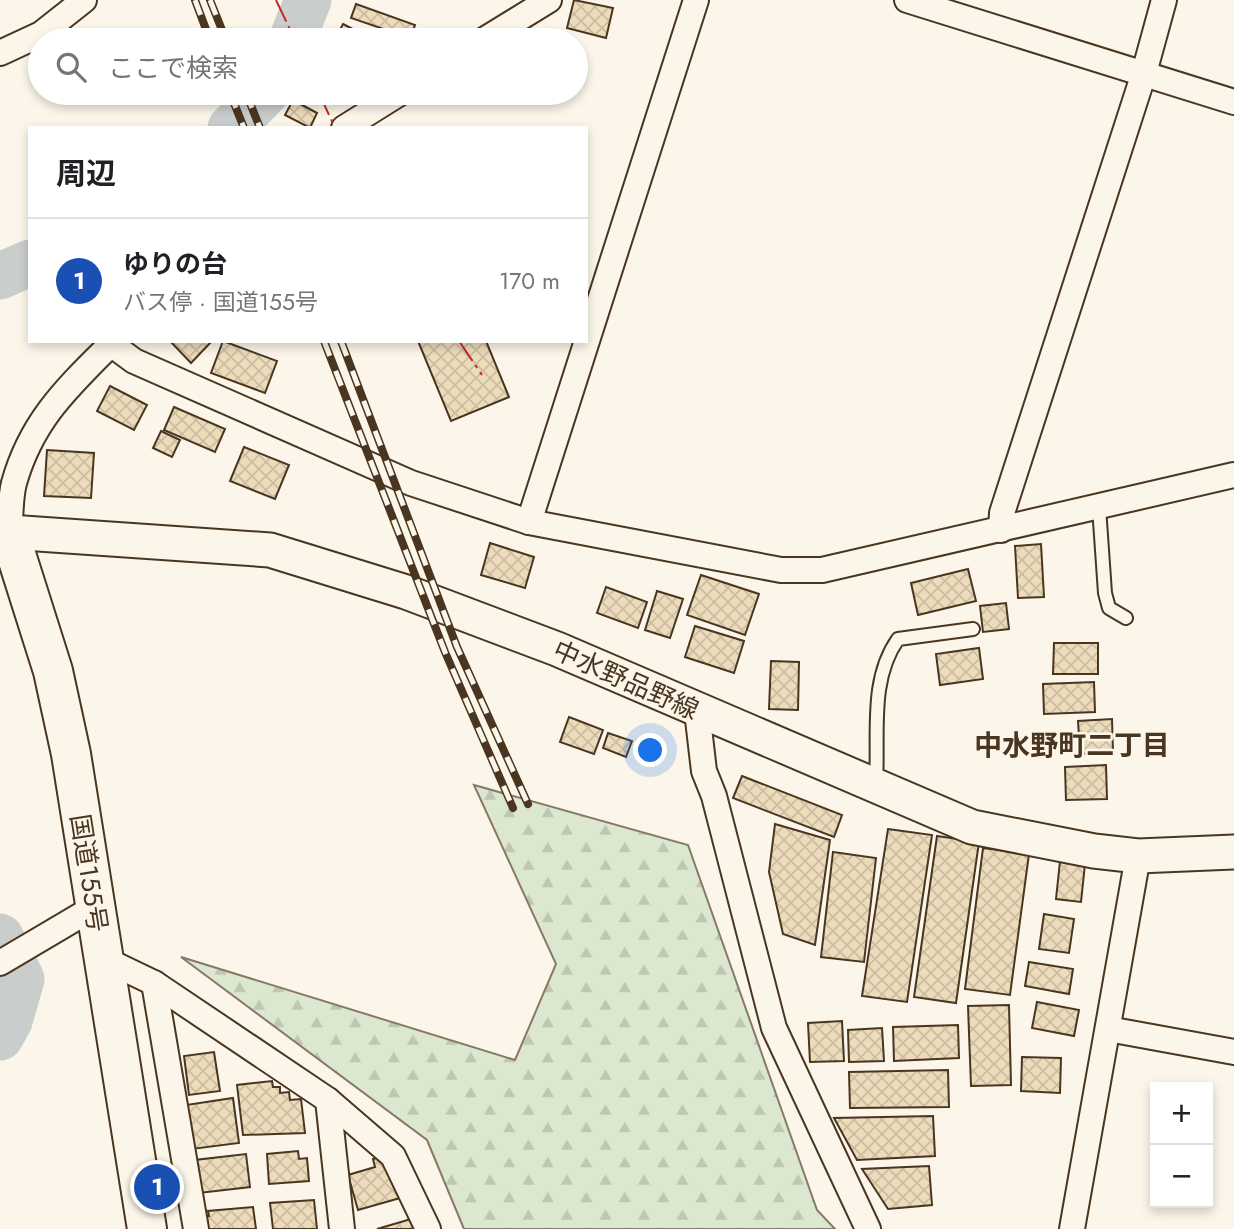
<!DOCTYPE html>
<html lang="ja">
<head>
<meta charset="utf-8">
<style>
	:root { --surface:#fff; --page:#f6f6f6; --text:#202124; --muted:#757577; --line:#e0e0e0; --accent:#111827 }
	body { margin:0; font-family:Jost,"Noto Sans JP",sans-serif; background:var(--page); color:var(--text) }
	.controls { position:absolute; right:21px; bottom:21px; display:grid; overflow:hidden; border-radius:0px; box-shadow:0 4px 10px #0003 }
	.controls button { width:63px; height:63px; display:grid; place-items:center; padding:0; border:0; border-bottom:2px solid var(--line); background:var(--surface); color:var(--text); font:35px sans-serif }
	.you { position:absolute; left:651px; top:751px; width:24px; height:24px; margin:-18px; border:5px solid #fff; border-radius:50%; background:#1a73e8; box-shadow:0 0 0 10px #1a73e833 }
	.badge { display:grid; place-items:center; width:46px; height:46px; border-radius:50%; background:var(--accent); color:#fff; font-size:23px; font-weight:700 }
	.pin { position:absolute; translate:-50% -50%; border:4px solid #fff; box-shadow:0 2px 7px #0006 }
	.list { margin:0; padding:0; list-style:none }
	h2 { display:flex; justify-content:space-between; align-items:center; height:91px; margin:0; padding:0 28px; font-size:30px }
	h2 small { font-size:23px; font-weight:400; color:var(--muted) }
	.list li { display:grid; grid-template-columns:46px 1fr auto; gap:21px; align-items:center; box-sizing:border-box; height:126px; padding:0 28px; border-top:2px solid var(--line) }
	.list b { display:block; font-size:26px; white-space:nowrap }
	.list p { margin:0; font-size:23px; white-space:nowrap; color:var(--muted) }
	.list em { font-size:23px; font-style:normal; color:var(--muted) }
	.icon { flex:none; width:38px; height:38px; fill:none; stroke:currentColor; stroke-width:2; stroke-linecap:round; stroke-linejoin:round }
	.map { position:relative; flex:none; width:1234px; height:1229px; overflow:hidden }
	.search { position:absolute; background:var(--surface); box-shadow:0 4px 10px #0003; left:28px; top:28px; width:560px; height:77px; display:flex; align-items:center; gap:18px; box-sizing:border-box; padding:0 24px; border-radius:38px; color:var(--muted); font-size:26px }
	.panel { position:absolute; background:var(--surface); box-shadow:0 4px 10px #0003; left:28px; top:126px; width:560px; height:217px; border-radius:0px }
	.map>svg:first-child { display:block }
	.forest { fill:url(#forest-firs); stroke:#887966; stroke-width:2 }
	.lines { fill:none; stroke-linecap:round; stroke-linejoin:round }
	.river { stroke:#c9cecd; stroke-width:47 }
	.building { fill:url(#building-cross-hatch); stroke:#4a3520; stroke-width:2 }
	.lane-casing { stroke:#4a3520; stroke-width:16 }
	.street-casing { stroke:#4a3520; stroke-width:28 }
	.secondary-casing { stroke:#4a3520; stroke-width:37 }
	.highway-casing { stroke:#4a3520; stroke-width:42 }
	.lane { stroke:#fbf6e9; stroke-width:12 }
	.street { stroke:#fbf6e9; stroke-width:24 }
	.secondary { stroke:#fbf6e9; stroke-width:33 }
	.highway { stroke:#fbf6e9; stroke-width:38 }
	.rail-casing { stroke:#4a3520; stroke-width:8 }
	.rail { stroke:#fbf6e9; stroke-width:5; stroke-dasharray:16; stroke-linecap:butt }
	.power { stroke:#c62828; stroke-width:2; stroke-dasharray:24 5 3.5 5; stroke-linecap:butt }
	.labels { text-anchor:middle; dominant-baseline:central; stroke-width:5; stroke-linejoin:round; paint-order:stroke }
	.street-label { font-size:26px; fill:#4a3520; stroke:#fbf6e9 }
	.neighbourhood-label { font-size:28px; font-weight:bold; fill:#4a3520; stroke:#fbf6e9 }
</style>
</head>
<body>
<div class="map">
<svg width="1234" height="1229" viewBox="0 0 1234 1229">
	<defs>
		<pattern id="forest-firs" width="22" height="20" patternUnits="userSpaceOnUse" patternTransform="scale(1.75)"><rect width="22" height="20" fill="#dce7d0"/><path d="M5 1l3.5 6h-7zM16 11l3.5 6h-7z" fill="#bec7b2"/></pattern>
		<pattern id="building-cross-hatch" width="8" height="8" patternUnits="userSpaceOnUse" patternTransform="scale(1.75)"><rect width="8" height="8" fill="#ecdcbc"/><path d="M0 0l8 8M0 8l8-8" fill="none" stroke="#ccbda1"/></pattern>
	</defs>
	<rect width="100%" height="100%" fill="#fbf6e9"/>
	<path class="forest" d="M474,785L688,845L817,1210L835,1229H464L427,1140L181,957L515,1060L556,964Z"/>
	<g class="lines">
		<g class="river">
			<path d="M292,40L308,0"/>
			<path d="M231,128L265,93"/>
			<path d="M0,276L30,263"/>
			<path d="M0,937L21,979L9,1021L0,1037"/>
		</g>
	</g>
	<g class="building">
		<path d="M574,0L613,8L606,38L567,28Z"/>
		<path d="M356,4L415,25L410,38L351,18Z"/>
		<path d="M343,24L374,40L335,39Z"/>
		<path d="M293,100L317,113L310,128L285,115Z"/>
		<path d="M170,341H212L191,363Z"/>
		<path d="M223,341L277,361L265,393L211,373Z"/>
		<path d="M418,341H486L509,397L451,421Z"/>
		<path d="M110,386L147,405L134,430L97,411Z"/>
		<path d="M174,407L225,429L215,452L164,430Z"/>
		<path d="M161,431L180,440L172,457L153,448Z"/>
		<path d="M244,447L289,465L275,499L230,481Z"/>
		<path d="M47,450L94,453L91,498L44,496Z"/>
		<path d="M490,543L534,557L525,588L481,575Z"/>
		<path d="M1041,544L1044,597L1018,598L1015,546Z"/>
		<path d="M968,569L976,601L918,615L911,583Z"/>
		<path d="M701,575L759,594L745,635L687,615Z"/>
		<path d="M606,587L647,602L638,628L597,613Z"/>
		<path d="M657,591L683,599L670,638L645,630Z"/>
		<path d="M1006,603L1009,629L983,632L980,606Z"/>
		<path d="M695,626L744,641L734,673L685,657Z"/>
		<path d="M1054,643H1098V674H1053Z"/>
		<path d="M979,648L983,679L940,685L936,654Z"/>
		<path d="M771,661L799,662L798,710L769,709Z"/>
		<path d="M1094,682L1095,712L1044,714L1043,684Z"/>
		<path d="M569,717L603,730L594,754L560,742Z"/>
		<path d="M1112,719L1113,752L1080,754L1078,721Z"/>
		<path d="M608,733L632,741L626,757L603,748Z"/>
		<path d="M1106,765L1107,799L1066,800L1065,767Z"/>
		<path d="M742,776L842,815L834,837L733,798Z"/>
		<path d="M775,824L830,840L815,945L783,934L769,872Z"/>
		<path d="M888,829L932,835L907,1002L862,996Z"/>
		<path d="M937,836L979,842L956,1003L914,997Z"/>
		<path d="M983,848L1029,854L1010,995L965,989Z"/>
		<path d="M833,852L876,858L864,962L821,957Z"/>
		<path d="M1060,861L1085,864L1081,902L1056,899Z"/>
		<path d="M1044,914L1074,919L1069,953L1039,949Z"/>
		<path d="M1029,962L1073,969L1069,994L1025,986Z"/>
		<path d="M1037,1002L1079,1010L1074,1036L1032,1028Z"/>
		<path d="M1009,1005L1011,1085L971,1086L968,1006Z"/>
		<path d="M842,1021L844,1061L810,1062L808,1023Z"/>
		<path d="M958,1025L959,1058L894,1061L893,1027Z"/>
		<path d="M882,1028L884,1061L849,1062L848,1030Z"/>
		<path d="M214,1052L220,1091L189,1095L184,1056Z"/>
		<path d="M1022,1057L1061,1058L1060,1093L1021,1091Z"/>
		<path d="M948,1070L949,1107L850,1108L849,1072Z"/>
		<path d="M272,1081L273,1087H280V1093L289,1092L290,1100L301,1099L305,1133L243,1135L237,1085Z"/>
		<path d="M233,1098L239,1143L192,1149L186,1105Z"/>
		<path d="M933,1116L935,1156L857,1160L834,1118Z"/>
		<path d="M298,1151L299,1159L307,1158L309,1181L269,1184L267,1154Z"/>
		<path d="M246,1154L250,1187L199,1193L195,1160Z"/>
		<path d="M386,1155L400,1198L358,1210L348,1175L375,1167L373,1159Z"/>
		<path d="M929,1166L932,1205L888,1209L862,1169Z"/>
		<path d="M314,1200L317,1229H273L270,1203Z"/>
		<path d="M253,1207L256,1229H202L201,1216H209L208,1211Z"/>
		<path d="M411,1219L414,1229H377Z"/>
	</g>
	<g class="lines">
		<defs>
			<g id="lane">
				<path d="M1099,507L1105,593L1109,608L1126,618"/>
				<path d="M876,782C879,734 869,680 898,639L973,629"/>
			</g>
			<g id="street">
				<path d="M907,0L1234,102"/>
				<path d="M484,40L549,0"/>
				<path d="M0,53L41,34L84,0"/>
				<path d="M344,128L400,93"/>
				<path d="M111,344L134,361L411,483L529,522L781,570H822L1234,475"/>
				<path d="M529,522L696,0"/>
				<path d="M1001,530L1002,513L1144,73L1164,0"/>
				<path d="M9,532C11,516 10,498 14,483C32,419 69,386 114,341"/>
				<path d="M697,711L704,771L714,796L774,1028L868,1229"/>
				<path d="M102,958L154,983L328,1100L393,1156L428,1229"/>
				<path d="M0,963L93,908"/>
				<path d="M154,983L196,1229"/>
				<path d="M1108,1029L1234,1052"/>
				<path d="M328,1100L342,1229"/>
				<path d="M1072,1229L1138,856"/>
			</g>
			<path id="secondary" d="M9,532L270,550L406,592L557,649L972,827L1094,851L1138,856L1234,852"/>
			<path id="highway" d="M0,529L9,532L53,671L71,754L147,1229"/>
		</defs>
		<use href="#lane" class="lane-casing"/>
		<use href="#street" class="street-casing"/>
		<use href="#secondary" class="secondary-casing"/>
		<use href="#highway" class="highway-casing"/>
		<use href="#lane" class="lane"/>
		<use href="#street" class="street"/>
		<use href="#secondary" class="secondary"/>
		<use href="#highway" class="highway"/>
		<defs>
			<g id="rail">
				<path d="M195,0L210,40"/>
				<path d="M210,0L226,40"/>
				<path d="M230,93L244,128"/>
				<path d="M246,93L260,128"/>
				<path d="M324,341L445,652L513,808"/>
				<path d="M341,341L457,647L528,804"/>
			</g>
		</defs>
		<use href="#rail" class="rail-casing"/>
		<use href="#rail" class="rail"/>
		<g class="power">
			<path d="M276,0L295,40"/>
			<path d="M319,93L335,128"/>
			<path d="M459,341L482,375"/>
		</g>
	</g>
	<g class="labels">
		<g class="street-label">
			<text transform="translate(626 680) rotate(24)">中水野品野線</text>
			<text transform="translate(89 873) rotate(81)">国道155号</text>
		</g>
		<g class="neighbourhood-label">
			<text x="1072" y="745">中水野町二丁目</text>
		</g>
	</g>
</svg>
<div class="controls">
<button>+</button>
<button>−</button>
</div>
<div class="you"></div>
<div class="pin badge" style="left:157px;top:1187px;background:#1a4fb4">1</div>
<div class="search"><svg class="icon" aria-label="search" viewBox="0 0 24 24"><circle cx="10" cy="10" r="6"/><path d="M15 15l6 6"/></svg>ここで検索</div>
<section class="panel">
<h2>周辺<small></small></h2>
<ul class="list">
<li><span class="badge" style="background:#1a4fb4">1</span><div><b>ゆりの台</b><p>バス停 · 国道155号</p></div><em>170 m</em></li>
</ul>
</section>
</div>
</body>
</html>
